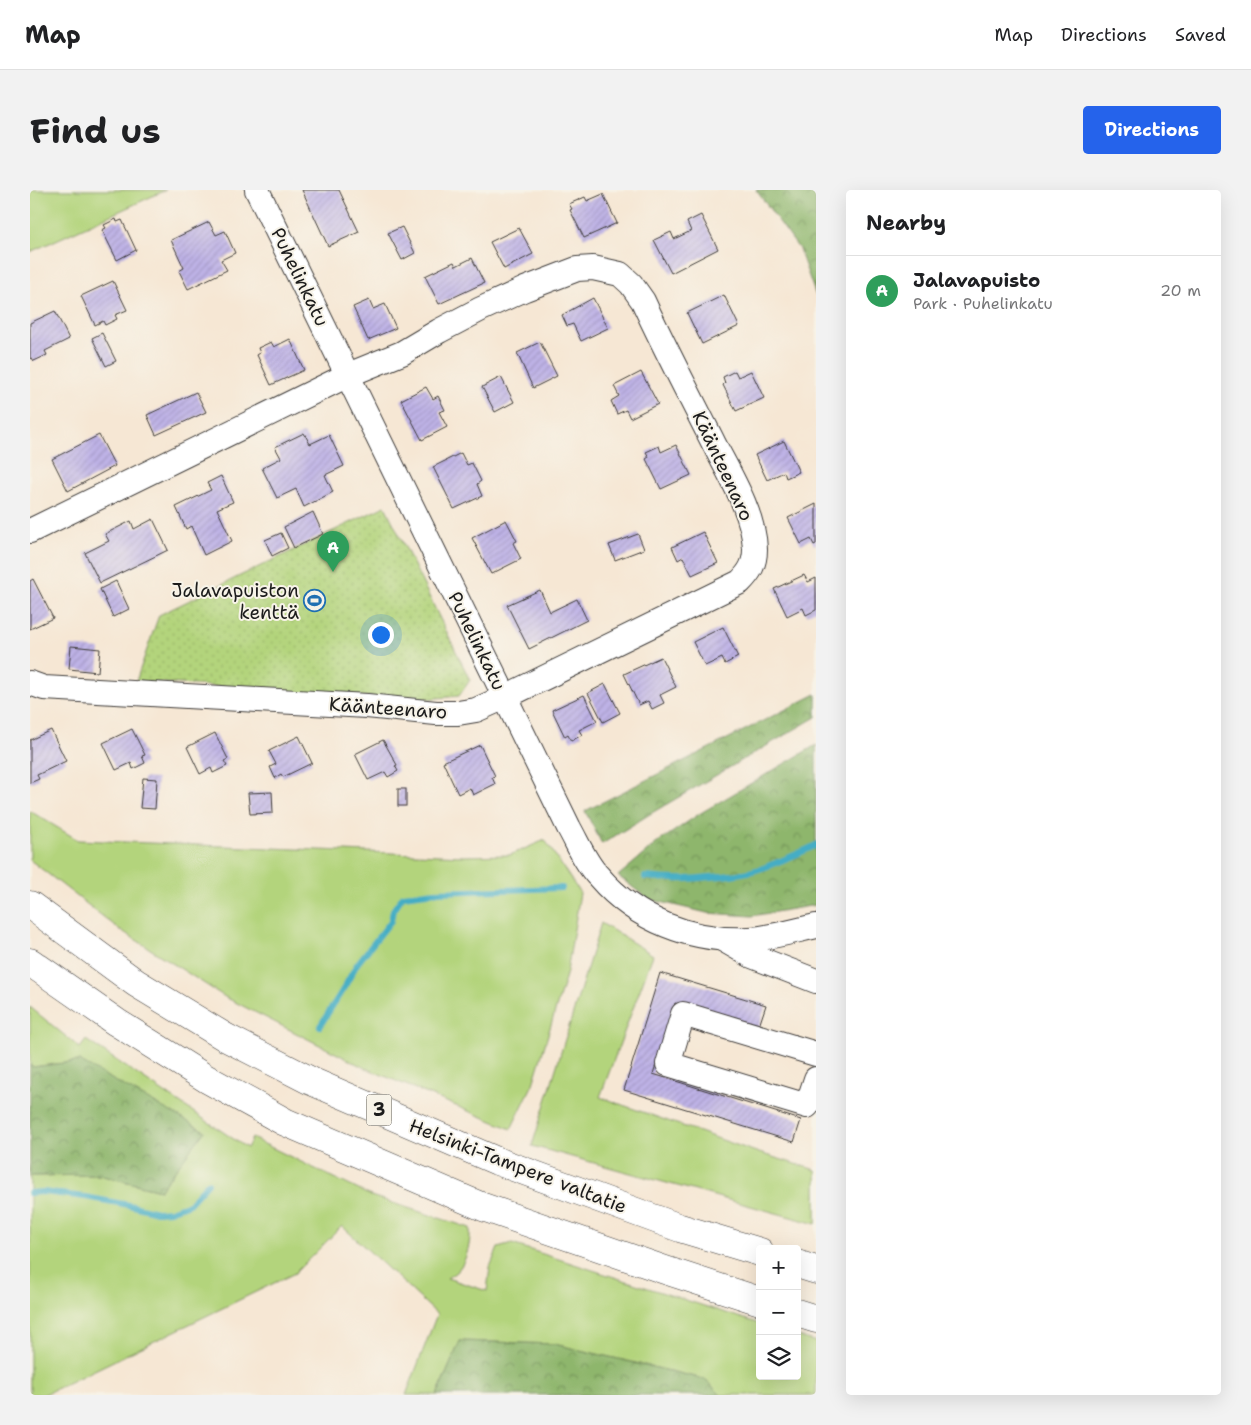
<!DOCTYPE html>
<html lang="en">
<head>
<meta charset="utf-8">
<style>
	:root { --surface:#fff; --page:#f2f2f2; --text:#202124; --muted:#757577; --line:#e0e0e0; --accent:#2563eb }
	body { margin:0; font-family:"Shantell Sans",sans-serif; background:var(--page); color:var(--text) }
	.controls { position:absolute; right:15px; bottom:15px; display:grid; overflow:hidden; border-radius:5px; box-shadow:0 5px 20px #0002 }
	.controls button { width:45px; height:45px; display:grid; place-items:center; padding:0; border:0; border-bottom:1px solid var(--line); background:var(--surface); color:var(--text); font:25px sans-serif }
	.you { position:absolute; left:350px; top:444px; width:18px; height:18px; margin:-12px; border:4px solid #fff; border-radius:50%; background:#1a73e8; box-shadow:0 0 0 8px #1a73e833 }
	.badge { display:grid; place-items:center; width:32px; height:32px; border-radius:50%; background:var(--accent); color:#fff; font-size:16px; font-weight:700 }
	.pin { position:absolute; translate:-50% -41px; filter:drop-shadow(0 1px 2px #0008) }
	.pin::after { content:''; position:absolute; top:26px; width:18px; height:15px; background:inherit; clip-path:polygon(0 0,100% 0,50% 100%) }
	.list { margin:0; padding:0; list-style:none }
	h2 { display:flex; justify-content:space-between; align-items:center; height:65px; margin:0; padding:0 20px; font-size:21px }
	h2 small { font-size:16px; font-weight:400; color:var(--muted) }
	.list li { display:grid; grid-template-columns:32px 1fr auto; gap:15px; align-items:center; box-sizing:border-box; height:70px; padding:0 20px; border-top:1px solid var(--line) }
	.list b { display:block; font-size:19px; white-space:nowrap }
	.list p { margin:0; font-size:16px; white-space:nowrap; color:var(--muted) }
	.list em { font-size:16px; font-style:normal; color:var(--muted) }
	.icon { flex:none; width:28px; height:28px; fill:none; stroke:currentColor; stroke-width:2; stroke-linecap:round; stroke-linejoin:round }
	.map { position:relative; flex:none; width:786px; height:1205px; overflow:hidden; border-radius:5px }
	header { display:flex; align-items:center; gap:30px; box-sizing:border-box; height:70px; padding:0 25px; background:var(--surface); border-bottom:1px solid var(--line) }
	header strong { font-size:24px }
	nav { display:flex; gap:28px; margin-inline-start:auto; font-size:18px }
	.intro { display:flex; align-items:center; justify-content:space-between; box-sizing:border-box; height:120px; padding:0 30px }
	h1 { margin:0; font-size:35px }
	.button { padding:12px 22px; border-radius:5px; background:var(--accent); color:#fff; font-size:18px; font-weight:700 }
	main { display:flex; gap:30px; padding:0 30px }
	aside { flex:1; background:var(--surface); border-radius:5px; box-shadow:0 5px 20px #0002 }
	.map>svg:first-child { display:block }
	.grass { fill:#b3d47c; stroke:#68784c }
	.forest { fill:url(#forest-crowns); stroke:#556944 }
	.park { fill:url(#park-dots); stroke:#68784c }
	.lines { fill:none; stroke-linecap:round; stroke-linejoin:round }
	.stream { stroke:#45adc5; stroke-width:6 }
	.building { fill:url(#building-hatch) }
	.minor-casing { stroke:#3d3a38; stroke-width:26 }
	.highway-casing { stroke:#3d3a38; stroke-width:29 }
	.minor { stroke:#fff; stroke-width:24 }
	.highway { stroke:#fff; stroke-width:28 }
	.labels { text-anchor:middle; dominant-baseline:central; stroke-width:4; stroke-linejoin:round; paint-order:stroke }
	.shield { fill:#f7f3e8; stroke:#5e5c59; stroke-width:1 }
	.shield-label { font-size:18px; font-weight:bold; fill:#1c1c1c }
	.street-label { font-size:19px; fill:#1c1c1c; stroke:#f7f3e8 }
	.poi-label { font-size:19px; fill:#1c1c1c; stroke:#f7f3e8; text-anchor:end }
</style>
</head>
<body>
<header>
<strong>Map</strong>
<nav><a>Map</a><a>Directions</a><a>Saved</a></nav>
</header>
<div class="intro"><h1>Find us</h1><a class="button">Directions</a></div>
<main>
<div class="map">
<svg width="786" height="1205" viewBox="0 0 786 1205">
	<defs>
		<pattern id="forest-crowns" width="20" height="18" patternUnits="userSpaceOnUse" patternTransform="scale(1.25)"><rect width="20" height="18" fill="#8eb66c"/><path d="M2 6a3 3 0 1 1 6 0M12 15a3 3 0 1 1 6 0" fill="none" stroke="#739358"/></pattern>
		<pattern id="park-dots" width="8" height="8" patternUnits="userSpaceOnUse" patternTransform="scale(1.25)"><rect width="8" height="8" fill="#b3d47c"/><path d="M2 2h.1M6 6h.1" fill="none" stroke="#99b56b" stroke-width="1.8" stroke-linecap="round"/></pattern>
		<pattern id="building-hatch" width="6" height="6" patternUnits="userSpaceOnUse" patternTransform="scale(1.25)"><rect width="6" height="6" fill="#beb2e6"/><path d="M-1 1l2-2M0 6l6-6M5 7l2-2" fill="none" stroke="#a398c5"/></pattern>
	</defs>
	<rect width="100%" height="100%" fill="#f7f3e8"/>
	<filter id="ink" filterUnits="userSpaceOnUse"><feTurbulence type="fractalNoise" baseFrequency=".02" numOctaves="2"/><feDisplacementMap in="SourceGraphic" scale="10" xChannelSelector="R" yChannelSelector="G"/><feConvolveMatrix kernelMatrix="1 2 1 2 8 2 1 2 1" color-interpolation-filters="sRGB"/></filter>
	<filter id="wash" filterUnits="userSpaceOnUse"><feTurbulence type="fractalNoise" baseFrequency=".0096" numOctaves="4" result="noise"/><feDisplacementMap in="SourceGraphic" scale="20" xChannelSelector="R" yChannelSelector="G"/><feGaussianBlur stdDeviation="1.12" result="paint"/><feColorMatrix in="noise" values="0 0 0 0 0 0 0 0 0 0 0 0 0 0 0 0 0 1.4 0 .05"/><feComposite in="paint" operator="in"/></filter>
	<g filter="url(#wash)">
		<rect width="100%" height="100%" fill="#f6e7d4"/>
		<g class="grass">
			<path d="M0,0H136L0,62Z"/>
			<path d="M0,621L48,650L434,666L480,665L515,650L550,703L537,782L503,894L481,939L333,877L195,807L89,739L0,670Z"/>
			<path d="M571,733L623,765L570,907L729,963L786,980V1034L502,956Z"/>
			<path d="M0,817L50,858L56,850L217,958L222,948L341,1006L440,1038C441,1052 437,1071 427,1081C424,1084 420,1086 417,1088L457,1101L460,1077L468,1058L482,1054L730,1134V1186H767V1146L786,1152V1205H691L674,1189L524,1154L430,1151L407,1205H376L407,1124L312,1036L265,1083L13,1205H0V986L69,985L130,1000L49,871L3,877L0,875Z"/>
		</g>
		<g class="forest">
			<path d="M726,0H786V106L769,59Z"/>
			<path d="M786,504V527L620,624L572,654L555,621Z"/>
			<path d="M786,555V715L722,726L677,723L618,709L588,686L627,653L669,624Z"/>
			<path d="M49,871L175,941L130,1000L69,985L0,986V875L3,877Z"/>
			<path d="M430,1151L524,1154L674,1189L691,1205H407Z"/>
		</g>
		<path class="park" d="M355,316L440,490L429,506L384,510L106,491L129,425Z"/>
		<g class="lines">
			<g class="stream">
				<path d="M615,687C628,688 643,690 657,689C682,687 709,686 733,678C751,671 769,664 786,655"/>
				<path d="M290,836L315,796L327,774L361,731L363,720L373,706L405,702L532,698"/>
				<path d="M0,1003L13,1002L55,1007L99,1015L127,1022L140,1021L159,1014L178,993"/>
			</g>
		</g>
		<g id="blocks">
			<g class="building">
				<path d="M272,0H309L329,42L298,56Z"/>
				<path d="M573,4L587,33L554,48L540,20L542,19L539,14L555,7L557,11Z"/>
				<path d="M671,25L688,59L641,83L624,50L641,42L644,49L661,41L657,32Z"/>
				<path d="M86,29L87,32L92,30L106,60L87,70L72,40L76,38L74,35Z"/>
				<path d="M179,32L186,45L195,41L205,63L191,70L197,80L158,99L149,81L154,78L141,50Z"/>
				<path d="M372,37L385,63L372,70L358,43Z"/>
				<path d="M489,38L503,64L474,79L460,52Z"/>
				<path d="M442,68L454,93L409,114L395,86L424,72L426,76Z"/>
				<path d="M83,91L97,120L85,125L87,129L75,135L73,131L65,135L51,106Z"/>
				<path d="M694,105L709,136L672,154L657,123Z"/>
				<path d="M563,108L578,138L551,151L543,134L537,136L532,125Z"/>
				<path d="M339,110L343,119L355,114L366,138L338,150L323,117Z"/>
				<path d="M25,121L39,149L15,161L17,165L4,171L2,168L0,169V133Z"/>
				<path d="M72,143L86,171L76,176L62,148Z"/>
				<path d="M260,149L274,180L241,195L227,165L230,163L228,158L241,152L244,157Z"/>
				<path d="M510,152L527,186L503,198L487,163Z"/>
				<path d="M705,181L708,187L721,181L734,208L706,221L693,195L695,193L693,187Z"/>
				<path d="M611,182L628,214L600,228L596,220L587,224L581,211L589,206L584,196Z"/>
				<path d="M471,187L484,212L465,222L452,197Z"/>
				<path d="M396,197L403,209L408,206L415,220L409,222L417,237L392,250L371,210Z"/>
				<path d="M166,202L176,222L126,245L117,225Z"/>
				<path d="M274,243L280,254L299,245L314,276L295,285L303,302L274,317L266,299L247,308L232,278L251,268L245,257Z"/>
				<path d="M69,245L85,276L38,301L22,269Z"/>
				<path d="M754,251L769,282L756,288L754,282L737,290L725,265Z"/>
				<path d="M646,255L661,285L631,299L616,269L619,267L616,262L629,256L631,262Z"/>
				<path d="M431,263L437,275L442,273L451,291L447,294L452,306L424,319L403,277Z"/>
				<path d="M191,286L203,312L187,319L202,351L174,365L161,336L156,339L146,317L181,300L177,293Z"/>
				<path d="M786,314V354L784,355L781,349L771,354L758,328Z"/>
				<path d="M283,322L293,344L264,358L254,337Z"/>
				<path d="M123,329L138,360L70,393L55,363L79,351L75,344L101,331L104,339Z"/>
				<path d="M476,330L487,351L483,353L491,369L461,384L442,348Z"/>
				<path d="M673,342L688,373L662,385L653,367L648,370L642,357Z"/>
				<path d="M251,343L258,358L242,366L235,350Z"/>
				<path d="M608,344L614,359L585,370L579,355Z"/>
				<path d="M774,385L778,392L786,388V420L776,425L773,418L757,426L744,399Z"/>
				<path d="M3,389L23,428L0,439V391Z"/>
				<path d="M86,391L99,419L83,427L70,399Z"/>
				<path d="M510,400L520,422L547,409L557,430L499,459L477,415Z"/>
				<path d="M693,437L708,467L695,474L692,468L675,476L663,452Z"/>
				<path d="M41,456L70,459L68,482L39,479Z"/>
				<path d="M631,467L646,497L630,505L634,513L622,519L618,511L609,515L594,484Z"/>
				<path d="M575,494L590,523L573,532L558,503Z"/>
				<path d="M554,505L567,531L549,540L552,545L541,551L538,545L535,547L522,520Z"/>
				<path d="M102,539L115,565L112,566L115,573L103,579L101,573L86,580L73,553Z"/>
				<path d="M21,540L36,571L7,585L9,589L0,593V550Z"/>
				<path d="M185,543L198,569L194,571L197,576L183,583L181,578L170,584L157,557Z"/>
				<path d="M269,546L282,573L253,587L251,584L245,588L240,577L246,574L239,561Z"/>
				<path d="M353,550L367,575L365,576L368,581L358,587L355,582L338,590L325,564Z"/>
				<path d="M450,555L465,586L462,587L465,594L443,605L440,598L428,604L413,572Z"/>
				<path d="M113,588L127,589L125,619L110,618Z"/>
				<rect x="368" y="599" width="8" height="17"/>
				<path d="M242,602L243,623L220,624L218,603Z"/>
				<path d="M630,783L736,815L728,839L645,813L623,884L771,930L764,952L594,900Z"/>
			</g>
		</g>
	</g>
	<g filter="url(#ink)">
		<use href="#blocks" fill-opacity="0" stroke="#3d3a38" stroke-width="1"/>
		<g class="lines">
			<defs>
				<g id="minor">
					<path d="M227,0L539,638C548,654 556,674 569,687C606,730 662,752 719,749C741,748 764,741 786,736"/>
					<path d="M0,341L318,185L372,163L409,141L451,119L495,99L547,79L563,78L590,84L601,94L613,111C635,159 660,206 684,254C700,285 724,324 725,359C725,374 720,382 710,392L475,507L446,520L428,523H406L337,516L14,498L0,493"/>
					<path d="M694,750L722,766L786,791"/>
					<path d="M786,864L653,824L638,874L777,916L786,889"/>
				</g>
				<g id="highway">
					<path d="M0,715L106,793L195,847L281,891L467,971L650,1038L730,1062"/>
					<path d="M0,772L86,832L177,889L255,932L453,1017L635,1080L730,1111"/>
					<path d="M767,1074L786,1080"/>
					<path d="M767,1123L786,1129"/>
				</g>
			</defs>
			<use href="#minor" class="minor-casing"/>
			<use href="#highway" class="highway-casing"/>
			<use href="#minor" class="minor"/>
			<use href="#highway" class="highway"/>
		</g>
	</g>
	<defs>
		<symbol id="stadium-ring" viewBox="-11 -11 22 22"><circle r="9.5" fill="#f7f3e8" stroke="#1f6fb2" stroke-width="1.5"/><path d="M0-5a6.5 5 0 1 0 0 10a6.5 5 0 1 0 0-10ZM-3.5-1.8h7v3.6h-7Z" fill="#1f6fb2"/></symbol>
	</defs>
	<g fill-rule="evenodd">
		<use href="#stadium-ring" x="272" y="398" width="25" height="25"/>
	</g>
	<g class="labels">
		<rect class="shield" x="336.5" y="904.5" width="25" height="31" rx="4"/>
		<g class="shield-label">
			<text x="349" y="920">3</text>
		</g>
		<g class="street-label">
			<text transform="translate(270 87) rotate(64)">Puhelinkatu</text>
			<text transform="translate(693 276) rotate(65)">Käänteenaro</text>
			<text transform="translate(447 451) rotate(64)">Puhelinkatu</text>
			<text transform="translate(358 518) rotate(4)">Käänteenaro</text>
			<text transform="translate(488 976) rotate(21)">Helsinki-Tampere valtatie</text>
		</g>
		<g class="poi-label">
			<text x="269" y="400">Jalavapuiston<tspan x="269" dy="22">kenttä</tspan></text>
		</g>
	</g>
</svg>
<div class="controls">
<button>+</button>
<button>−</button>
<button><svg class="icon" aria-label="layers" viewBox="0 0 24 24"><path d="M12 4l9 5-9 5-9-5zM3 14l9 5 9-5"/></svg></button>
</div>
<div class="you"></div>
<div class="pin badge" style="left:303px;top:382px;background:#2e9e5b">A</div>
</div>
<aside>
<h2>Nearby<small></small></h2>
<ul class="list">
<li><span class="badge" style="background:#2e9e5b">A</span><div><b>Jalavapuisto</b><p>Park · Puhelinkatu</p></div><em>20 m</em></li>
</ul>
</aside>
</main>
</body>
</html>
